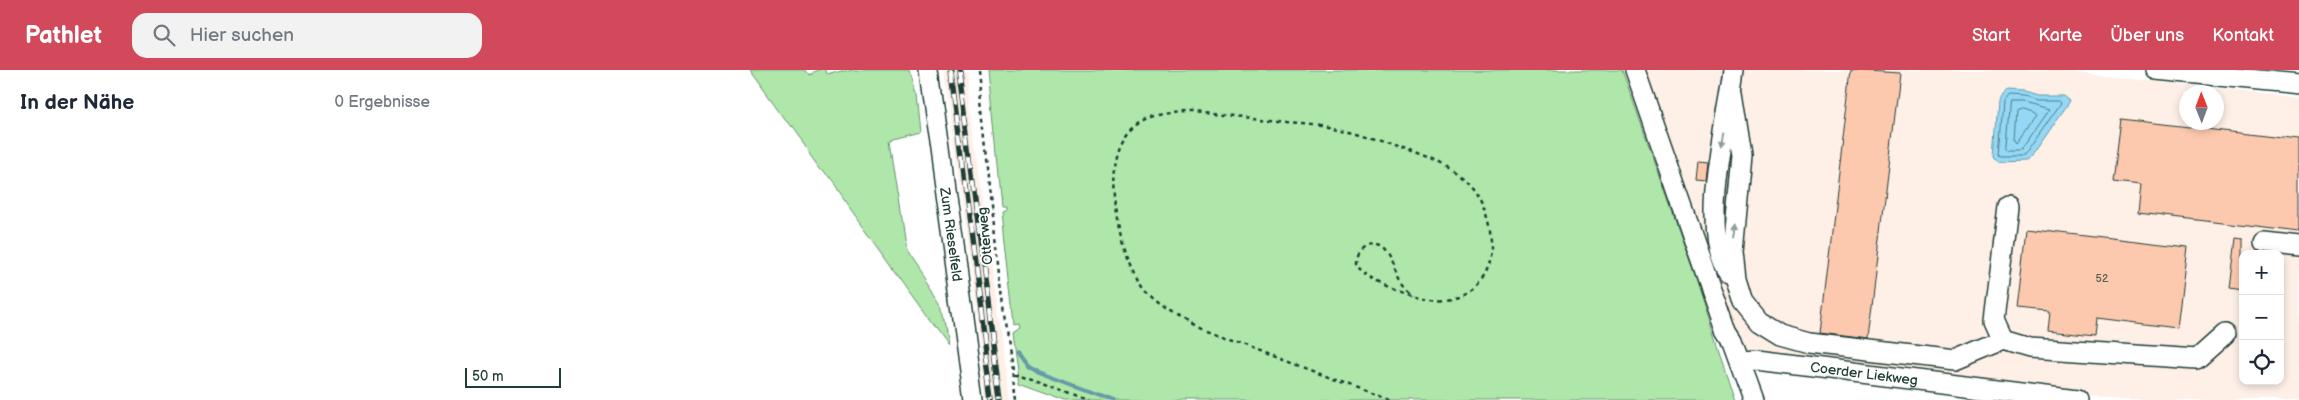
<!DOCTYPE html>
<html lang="de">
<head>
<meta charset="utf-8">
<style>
	:root { --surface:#fff; --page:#f2f2f3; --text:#1f2937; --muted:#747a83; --line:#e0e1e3; --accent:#d1495b }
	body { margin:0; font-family:"Balsamiq Sans",sans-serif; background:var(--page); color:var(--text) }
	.controls { position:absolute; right:15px; bottom:15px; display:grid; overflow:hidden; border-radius:10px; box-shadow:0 2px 8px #0003 }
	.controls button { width:45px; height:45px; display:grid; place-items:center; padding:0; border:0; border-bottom:1px solid var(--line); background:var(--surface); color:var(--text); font:25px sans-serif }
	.compass { position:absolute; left:1729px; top:15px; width:45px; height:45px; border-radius:50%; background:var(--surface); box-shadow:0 2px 8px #0003; rotate:359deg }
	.scale { position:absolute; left:15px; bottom:12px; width:96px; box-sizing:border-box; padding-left:5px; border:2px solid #1f3d34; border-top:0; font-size:14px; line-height:18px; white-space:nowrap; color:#1f3d34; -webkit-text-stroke:4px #fff; paint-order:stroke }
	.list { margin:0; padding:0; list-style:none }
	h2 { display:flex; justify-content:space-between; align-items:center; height:65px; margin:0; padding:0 20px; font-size:21px }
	h2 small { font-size:16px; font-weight:400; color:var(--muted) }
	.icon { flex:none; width:28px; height:28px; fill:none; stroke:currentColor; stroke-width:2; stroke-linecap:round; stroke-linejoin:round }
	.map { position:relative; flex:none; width:1849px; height:330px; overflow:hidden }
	header { display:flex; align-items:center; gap:30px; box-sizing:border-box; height:70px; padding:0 25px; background:var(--accent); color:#fff }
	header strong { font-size:24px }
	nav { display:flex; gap:28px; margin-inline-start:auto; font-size:18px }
	.search { width:350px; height:45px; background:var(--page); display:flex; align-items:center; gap:12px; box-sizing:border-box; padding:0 18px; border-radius:15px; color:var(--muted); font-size:19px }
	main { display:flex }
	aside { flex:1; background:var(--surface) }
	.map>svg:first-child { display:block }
	.built { fill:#feefe7; fill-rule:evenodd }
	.green { fill:#afe7aa; stroke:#67926f }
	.water { fill:#94d8f6; stroke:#659aa8 }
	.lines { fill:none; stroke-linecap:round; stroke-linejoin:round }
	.shore { stroke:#4e7b82; stroke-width:1 }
	.stream { stroke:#659aa8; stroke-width:4 }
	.building { fill:#fdc9ae; stroke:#1f3d34 }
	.minor-casing { stroke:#1f3d34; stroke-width:22 }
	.path { stroke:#1f3d34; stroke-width:2.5; stroke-dasharray:4 4; stroke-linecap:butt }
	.minor { stroke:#fff; stroke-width:19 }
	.rail-casing { stroke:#1f3d34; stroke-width:5.5 }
	.rail { stroke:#fff; stroke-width:4; stroke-dasharray:11; stroke-linecap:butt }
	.oneway { fill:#8f9e9a }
	.labels { text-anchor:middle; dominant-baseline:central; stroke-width:4; stroke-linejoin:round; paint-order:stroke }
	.number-label { font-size:11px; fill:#566052 }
	.street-label { font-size:14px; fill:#1f3d34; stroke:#fff }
</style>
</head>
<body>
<header>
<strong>Pathlet</strong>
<div class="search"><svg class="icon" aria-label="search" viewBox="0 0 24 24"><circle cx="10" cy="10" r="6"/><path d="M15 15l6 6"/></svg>Hier suchen</div>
<nav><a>Start</a><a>Karte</a><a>Über uns</a><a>Kontakt</a></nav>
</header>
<main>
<aside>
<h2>In der Nähe<small>0 Ergebnisse</small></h2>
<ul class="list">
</ul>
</aside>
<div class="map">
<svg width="1849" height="330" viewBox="0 0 1849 330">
	<rect width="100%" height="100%" fill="#fff"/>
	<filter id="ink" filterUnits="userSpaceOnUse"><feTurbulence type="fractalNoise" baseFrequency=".02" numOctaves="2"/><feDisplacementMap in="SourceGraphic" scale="10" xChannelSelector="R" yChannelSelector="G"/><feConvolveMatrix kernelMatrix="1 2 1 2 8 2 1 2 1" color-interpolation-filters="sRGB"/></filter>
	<g filter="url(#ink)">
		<g class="built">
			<path d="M495,0H516L559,330H537Z"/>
			<path d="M1194,0H1602L1849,28V330H1672L1293,284ZM1736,22H1766V52H1736ZM1793,184H1830V311H1793Z"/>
		</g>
		<g class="green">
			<path d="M300,0H355L358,6L375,0L377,7L402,0H459L465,21L469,63L440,71L457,181L491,232L498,274Z"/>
			<path d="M538,0H1172L1246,208L1285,330H615L568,313L561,264L570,259L569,255L564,256L552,142L555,141V137H551Z"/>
		</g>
		<path class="water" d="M1556,21L1574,22L1587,26H1614L1620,31L1581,87L1576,91L1548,92L1544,86L1548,31L1551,25Z"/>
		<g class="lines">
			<g class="shore">
				<path d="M1558,26L1573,27L1586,31H1609L1611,33L1574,86H1551L1549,85L1553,32Z"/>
				<path d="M1560,33H1572L1599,40L1571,80H1558L1556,78Z"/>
				<path d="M1571,41L1583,45L1585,47L1566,73L1564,70L1566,43Z"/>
			</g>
			<path class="stream" d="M566,281L577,296L588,302L662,330"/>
		</g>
		<g class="building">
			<path d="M1401,0L1450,3L1418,269L1370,263Z"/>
			<path d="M1671,49L1849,70V162L1688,143L1691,115L1663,112Z"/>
			<path d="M1248,91L1258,92L1256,111L1246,110Z"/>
			<path d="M1576,158L1737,177L1727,258L1647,248L1645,266L1598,261L1600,242L1567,239Z"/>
			<path d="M1786,168L1793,169V221L1780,219Z"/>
		</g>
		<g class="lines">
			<defs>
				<g id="minor">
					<path id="s1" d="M479,0L524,330"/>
					<path d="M1185,0L1275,259L1282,270L1304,330"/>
					<path d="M1706,0L1849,14"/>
					<path d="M1282,22L1292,86L1283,182L1286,209L1293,232L1309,252L1330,265L1359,273L1505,290L1553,270"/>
					<path d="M1558,137L1544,250L1553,270L1580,278L1747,289L1775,264"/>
					<path d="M1814,173L1849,177"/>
					<path d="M1279,202C1247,165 1279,46 1284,0"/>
					<path id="s2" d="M1290,291L1307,290L1627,330"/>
				</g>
			</defs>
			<use href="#minor" class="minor-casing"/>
			<g class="path">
				<path d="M528,0L550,214L565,330"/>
				<path d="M563,304H567L639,330"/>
				<path d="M939,330C894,313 849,296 805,279C772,266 733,254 706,231C673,204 658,130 665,90C673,48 705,42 743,42C774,45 805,48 837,52C852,53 867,54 882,57C904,61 926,69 947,77C969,84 993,92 1012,107C1026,117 1034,135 1038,151C1047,187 1037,223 996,229C981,231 965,226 952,221C934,215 919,210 906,196C906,188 907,181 915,177C936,166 943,199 950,210C953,216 959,220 963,225"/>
			</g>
			<use href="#minor" class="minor"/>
			<defs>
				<g id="rail">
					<path d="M501,0L542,330"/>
					<path d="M509,0L550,330"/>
				</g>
			</defs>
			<use href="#rail" class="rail-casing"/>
			<use href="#rail" class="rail"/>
		</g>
		<defs><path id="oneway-solid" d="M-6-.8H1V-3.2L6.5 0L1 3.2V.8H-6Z" transform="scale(1.25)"/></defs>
		<g class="oneway">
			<use href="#oneway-solid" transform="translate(1273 70) rotate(101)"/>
			<use href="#oneway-solid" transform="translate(1285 161) rotate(-83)"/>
		</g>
	</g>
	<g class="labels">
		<g class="number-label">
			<text x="1652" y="208">52</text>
		</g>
		<g class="street-label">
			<text stroke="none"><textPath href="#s1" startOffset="166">Zum Rieselfeld</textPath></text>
			<text transform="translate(535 166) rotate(-96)">Otterweg</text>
			<text stroke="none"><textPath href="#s2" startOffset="125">Coerder Liekweg</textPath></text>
		</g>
	</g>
</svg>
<div class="controls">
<button>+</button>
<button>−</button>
<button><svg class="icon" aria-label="locate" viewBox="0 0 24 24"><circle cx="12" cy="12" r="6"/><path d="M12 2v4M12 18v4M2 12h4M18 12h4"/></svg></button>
</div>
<svg class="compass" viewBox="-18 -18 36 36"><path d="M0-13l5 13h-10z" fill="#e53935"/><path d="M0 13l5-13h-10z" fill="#747a83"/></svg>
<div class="scale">50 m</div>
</div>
</main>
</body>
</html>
